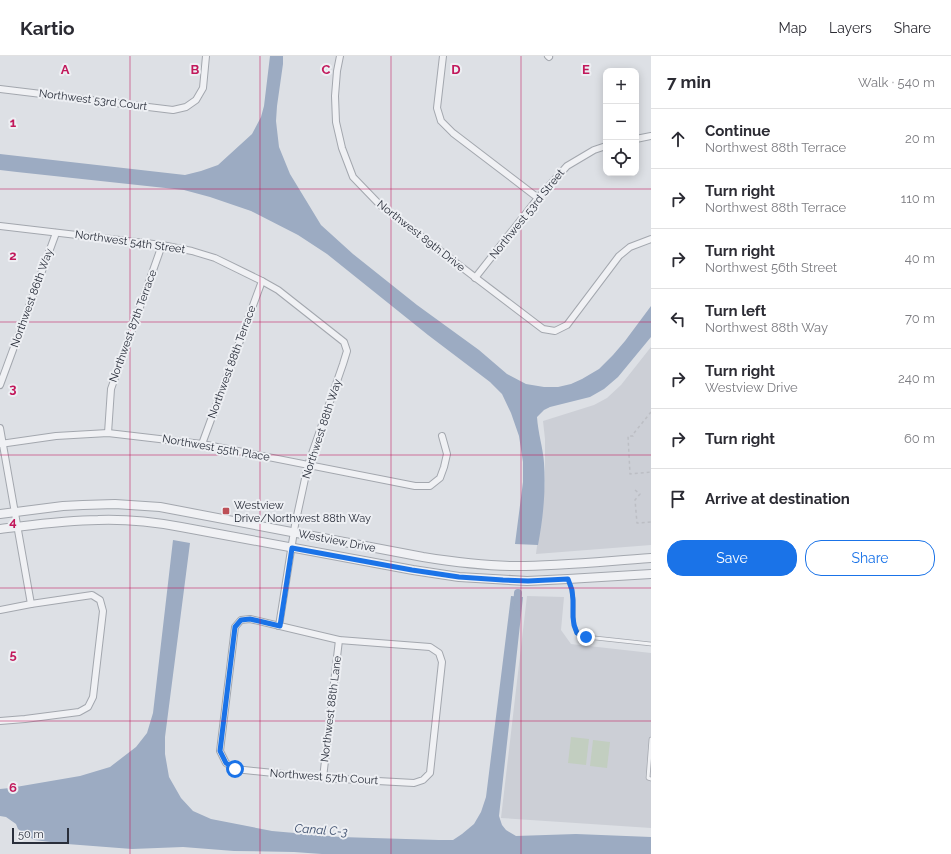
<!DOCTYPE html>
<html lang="en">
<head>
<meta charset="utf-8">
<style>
	:root { --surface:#fff; --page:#f2f2f3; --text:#2b2b33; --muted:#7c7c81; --line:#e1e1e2; --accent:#1a73e8 }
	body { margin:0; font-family:Raleway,sans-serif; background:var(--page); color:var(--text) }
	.controls { position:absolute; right:12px; top:12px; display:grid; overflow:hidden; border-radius:8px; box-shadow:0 2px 10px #0003 }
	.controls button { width:36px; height:36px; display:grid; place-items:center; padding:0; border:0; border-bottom:1px solid var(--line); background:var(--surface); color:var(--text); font:20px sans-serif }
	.scale { position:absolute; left:12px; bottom:10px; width:57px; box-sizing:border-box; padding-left:4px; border:2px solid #292e3a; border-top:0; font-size:11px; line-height:14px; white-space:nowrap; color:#292e3a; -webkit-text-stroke:3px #edeff3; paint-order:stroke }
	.stop { position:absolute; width:12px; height:12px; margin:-9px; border:3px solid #1a73e8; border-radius:50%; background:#fff }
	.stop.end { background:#1a73e8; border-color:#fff; box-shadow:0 1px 4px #0008 }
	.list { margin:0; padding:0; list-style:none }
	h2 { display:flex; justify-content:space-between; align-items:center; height:52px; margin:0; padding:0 16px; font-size:17px }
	h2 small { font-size:13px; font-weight:400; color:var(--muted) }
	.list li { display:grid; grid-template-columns:26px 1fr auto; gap:12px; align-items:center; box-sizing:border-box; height:60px; padding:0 16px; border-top:1px solid var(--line) }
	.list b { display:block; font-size:15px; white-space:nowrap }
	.list p { margin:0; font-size:13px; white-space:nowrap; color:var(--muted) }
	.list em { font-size:13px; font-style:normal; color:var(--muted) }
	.actions { display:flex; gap:8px; padding:12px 16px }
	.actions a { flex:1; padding:9px 0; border:1px solid var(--accent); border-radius:16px; text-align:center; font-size:14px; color:var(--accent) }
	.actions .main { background:var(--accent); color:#fff }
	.icon { flex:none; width:22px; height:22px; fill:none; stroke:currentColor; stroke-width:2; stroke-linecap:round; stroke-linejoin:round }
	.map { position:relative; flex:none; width:651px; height:798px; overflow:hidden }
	header { display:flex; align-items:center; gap:24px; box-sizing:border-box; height:56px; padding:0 20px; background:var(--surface); border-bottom:1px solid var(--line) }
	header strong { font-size:19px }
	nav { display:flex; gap:22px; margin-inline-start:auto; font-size:14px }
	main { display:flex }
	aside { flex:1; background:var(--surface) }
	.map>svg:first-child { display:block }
	.built { fill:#cccfd6 }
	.green { fill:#c2cec0 }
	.water { fill:#9cabc2 }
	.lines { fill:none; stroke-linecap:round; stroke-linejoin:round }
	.canal { stroke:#9cabc2; stroke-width:8 }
	.service-casing { stroke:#a3a7ae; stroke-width:4.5 }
	.minor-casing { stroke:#a3a7ae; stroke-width:8 }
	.tertiary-casing { stroke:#a3a7ae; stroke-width:10 }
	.path { stroke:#bcbec4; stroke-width:1.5; stroke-dasharray:3 3; stroke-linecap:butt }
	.service { stroke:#f0f1f4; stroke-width:3 }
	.minor { stroke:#f0f1f4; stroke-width:6 }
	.tertiary { stroke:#f0f1f4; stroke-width:8 }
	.route { stroke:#1a73e8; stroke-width:5 }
	.grid { fill:none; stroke:#c2185b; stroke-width:1; stroke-opacity:0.55 }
	.poi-dot { fill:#bd5057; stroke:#edeff3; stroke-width:1.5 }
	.labels { text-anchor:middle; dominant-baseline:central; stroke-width:4; stroke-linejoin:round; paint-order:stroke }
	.street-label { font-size:11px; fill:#292e3a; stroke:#edeff3 }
	.poi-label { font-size:11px; fill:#292e3a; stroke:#edeff3; text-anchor:start }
	.water-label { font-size:12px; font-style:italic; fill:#384a69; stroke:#edeff3 }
	.grid-label { font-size:13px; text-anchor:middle; font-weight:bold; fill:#c2185b; stroke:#edeff3; stroke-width:4; stroke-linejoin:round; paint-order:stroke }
</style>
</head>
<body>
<header>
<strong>Kartio</strong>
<nav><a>Map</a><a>Layers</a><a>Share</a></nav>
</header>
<main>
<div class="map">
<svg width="651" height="798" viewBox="0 0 651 798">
	<rect width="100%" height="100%" fill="#dde0e5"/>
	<g class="built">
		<path d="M651,291V489L536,498L545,428V383L543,365L594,349L607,342L621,329Z"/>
		<path d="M527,540L564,541L561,574L571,588L651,597V772L501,762Z"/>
	</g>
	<g class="green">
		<path d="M571,681L589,683L586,709L568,707Z"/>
		<path d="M593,684L610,686L607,712L590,710Z"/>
	</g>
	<g class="water">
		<path d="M270,0H283V8L277,50L276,65L279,91L290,118L321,169L353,198L417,249L479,294L507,318L526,328L544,331H558L571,328L582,323L599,313L613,299L625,285L651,250V281L618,321L604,333L590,341L550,351L544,354L537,361C538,377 543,392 544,407C546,434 543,463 538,489L515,488L523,426V406L519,380L511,357L502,338L490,326L428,279L327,198L298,179L251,155L210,141L184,134L17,116L0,114V98L185,119L201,115L218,109L252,78L261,61L264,50Z"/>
		<path d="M173,484L190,487L165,681V698L169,721L181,742L193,755L211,763L272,775L340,781L439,784H453L462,778L474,768L481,756L486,741L511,540L523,541L499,760L502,769L506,774L516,780L576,778L651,781V798H322L294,796L234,795L183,791L132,793L67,788L34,784L18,773L16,768L6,761L0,760V733L10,732L80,720L110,711L136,691L147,677L153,657Z"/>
	</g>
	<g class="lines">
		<path class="canal" d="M517,551L518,537"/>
		<defs>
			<g id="service">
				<path d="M568,523C571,530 572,535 573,542C574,556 571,563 577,577L586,581L651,588"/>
				<path d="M651,683L648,722L651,723"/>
			</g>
			<g id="minor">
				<path d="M340,0L337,15L335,40L336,66L342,92L353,121L380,149L543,273L555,275L567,269L619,200L630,191L651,183"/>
				<path d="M443,0L437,52L441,65L453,77L538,142"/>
				<path d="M548,0L549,1"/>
				<path d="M0,33L173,54L186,51L196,44L203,32L206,0"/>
				<path d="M636,83L651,80"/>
				<path d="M0,170L162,189L192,195L215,202L262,225L278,234L344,286L347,295L343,308L308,409L295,469L279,570"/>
				<path d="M475,222L538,142L567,110L594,94L606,90"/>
				<path d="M0,329L56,177"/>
				<path d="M0,372L31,548"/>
				<path d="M108,377L111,333L162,189"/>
				<path d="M0,388L56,380L108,377L202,388L415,430H430L440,422L444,411L447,398L442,380"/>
				<path d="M202,388L262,225"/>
				<path d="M0,554L31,548L92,539L100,544L103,555L93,641L88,651L79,656L25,663L0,665"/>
				<path d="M250,563L339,584L430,591L439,597L442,606L430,717L423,724L414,727L323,722L235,713L226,707L220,695L235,571L241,564Z"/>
				<path d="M323,722L339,584"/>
			</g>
			<g id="tertiary">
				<path d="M0,458L63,450L83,449L115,448L160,451L423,501C454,506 485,510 517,510C561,510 606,505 651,502"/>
				<path d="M0,473C33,469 65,464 98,464C126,463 154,466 181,471L413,514L459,521L527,525L568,523L651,518"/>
			</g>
		</defs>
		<use href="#service" class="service-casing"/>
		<use href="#minor" class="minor-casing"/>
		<use href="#tertiary" class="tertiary-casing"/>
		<g class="path">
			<path d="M651,356L634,377L633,380H628L630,418L651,416"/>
			<path d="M635,434L640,438L635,444L637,467L651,466"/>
		</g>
		<use href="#service" class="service"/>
		<use href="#minor" class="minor"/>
		<use href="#tertiary" class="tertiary"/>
	</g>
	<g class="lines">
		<path class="route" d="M235,713L226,707L220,695L235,571L241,564L250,563L280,570L292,492L412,514L459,521L503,524L528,525L568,523L572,534L573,544V561L574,569L577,577L586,581"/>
	</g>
	<path class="grid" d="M130,0V798M260,0V798M391,0V798M521,0V798M0,133H651M0,266H651M0,399H651M0,532H651M0,665H651"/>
	<rect class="poi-dot" x="222" y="451" width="8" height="8" rx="2"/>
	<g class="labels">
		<g class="street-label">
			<text transform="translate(93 44) rotate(7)">Northwest 53rd Court</text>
			<text transform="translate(527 158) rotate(-51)">Northwest 53rd Street</text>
			<text transform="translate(421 180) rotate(38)">Northwest 89th Drive</text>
			<text transform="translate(130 186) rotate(8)">Northwest 54th Street</text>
			<text transform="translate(32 242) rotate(-70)">Northwest 86th Way</text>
			<text transform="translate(133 270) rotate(-70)">Northwest 87th Terrace</text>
			<text transform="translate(232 306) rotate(-70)">Northwest 88th Terrace</text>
			<text transform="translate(322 373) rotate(-72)">Northwest 88th Way</text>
			<text transform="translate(216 392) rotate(10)">Northwest 55th Place</text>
			<text transform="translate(337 485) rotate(11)">Westview Drive</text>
			<text transform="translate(331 653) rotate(-83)">Northwest 88th Lane</text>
			<text transform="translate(324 721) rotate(4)">Northwest 57th Court</text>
		</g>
		<g class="poi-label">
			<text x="234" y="449">Westview<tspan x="234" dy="13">Drive/Northwest 88th Way</tspan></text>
		</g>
		<g class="water-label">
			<text transform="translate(321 774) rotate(4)">Canal C-3</text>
		</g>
	</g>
	<g class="grid-label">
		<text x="65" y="18">A</text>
		<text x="195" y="18">B</text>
		<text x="326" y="18">C</text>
		<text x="456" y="18">D</text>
		<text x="586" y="18">E</text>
		<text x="13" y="71">1</text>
		<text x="13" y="204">2</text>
		<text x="13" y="337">3</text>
		<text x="13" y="470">4</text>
		<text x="13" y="603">5</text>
		<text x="13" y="736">6</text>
	</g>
</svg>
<div class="controls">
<button>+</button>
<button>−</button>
<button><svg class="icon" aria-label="locate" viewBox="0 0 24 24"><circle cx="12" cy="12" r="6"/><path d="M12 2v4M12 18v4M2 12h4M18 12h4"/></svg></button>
</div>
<div class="scale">50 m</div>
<div class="stop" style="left:235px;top:713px"></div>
<div class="stop end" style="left:586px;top:581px"></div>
</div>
<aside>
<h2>7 min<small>Walk · 540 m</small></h2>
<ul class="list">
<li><svg class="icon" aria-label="ahead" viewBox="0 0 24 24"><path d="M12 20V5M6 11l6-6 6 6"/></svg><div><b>Continue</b><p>Northwest 88th Terrace</p></div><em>20 m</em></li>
<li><svg class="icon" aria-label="right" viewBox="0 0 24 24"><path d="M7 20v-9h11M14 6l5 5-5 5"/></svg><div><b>Turn right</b><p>Northwest 88th Terrace</p></div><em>110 m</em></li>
<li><svg class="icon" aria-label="right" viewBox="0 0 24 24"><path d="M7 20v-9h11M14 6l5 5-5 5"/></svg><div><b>Turn right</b><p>Northwest 56th Street</p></div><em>40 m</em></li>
<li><svg class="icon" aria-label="left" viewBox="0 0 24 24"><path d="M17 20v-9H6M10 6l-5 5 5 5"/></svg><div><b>Turn left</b><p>Northwest 88th Way</p></div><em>70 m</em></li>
<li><svg class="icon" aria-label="right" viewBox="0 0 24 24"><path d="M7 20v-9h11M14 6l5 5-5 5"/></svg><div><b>Turn right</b><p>Westview Drive</p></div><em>240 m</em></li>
<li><svg class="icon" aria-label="right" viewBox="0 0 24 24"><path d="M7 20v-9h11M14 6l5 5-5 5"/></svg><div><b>Turn right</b></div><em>60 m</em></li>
<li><svg class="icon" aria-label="arrive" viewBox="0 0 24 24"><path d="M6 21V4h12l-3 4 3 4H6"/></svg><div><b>Arrive at destination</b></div></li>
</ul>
<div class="actions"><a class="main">Save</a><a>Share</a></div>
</aside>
</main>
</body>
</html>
